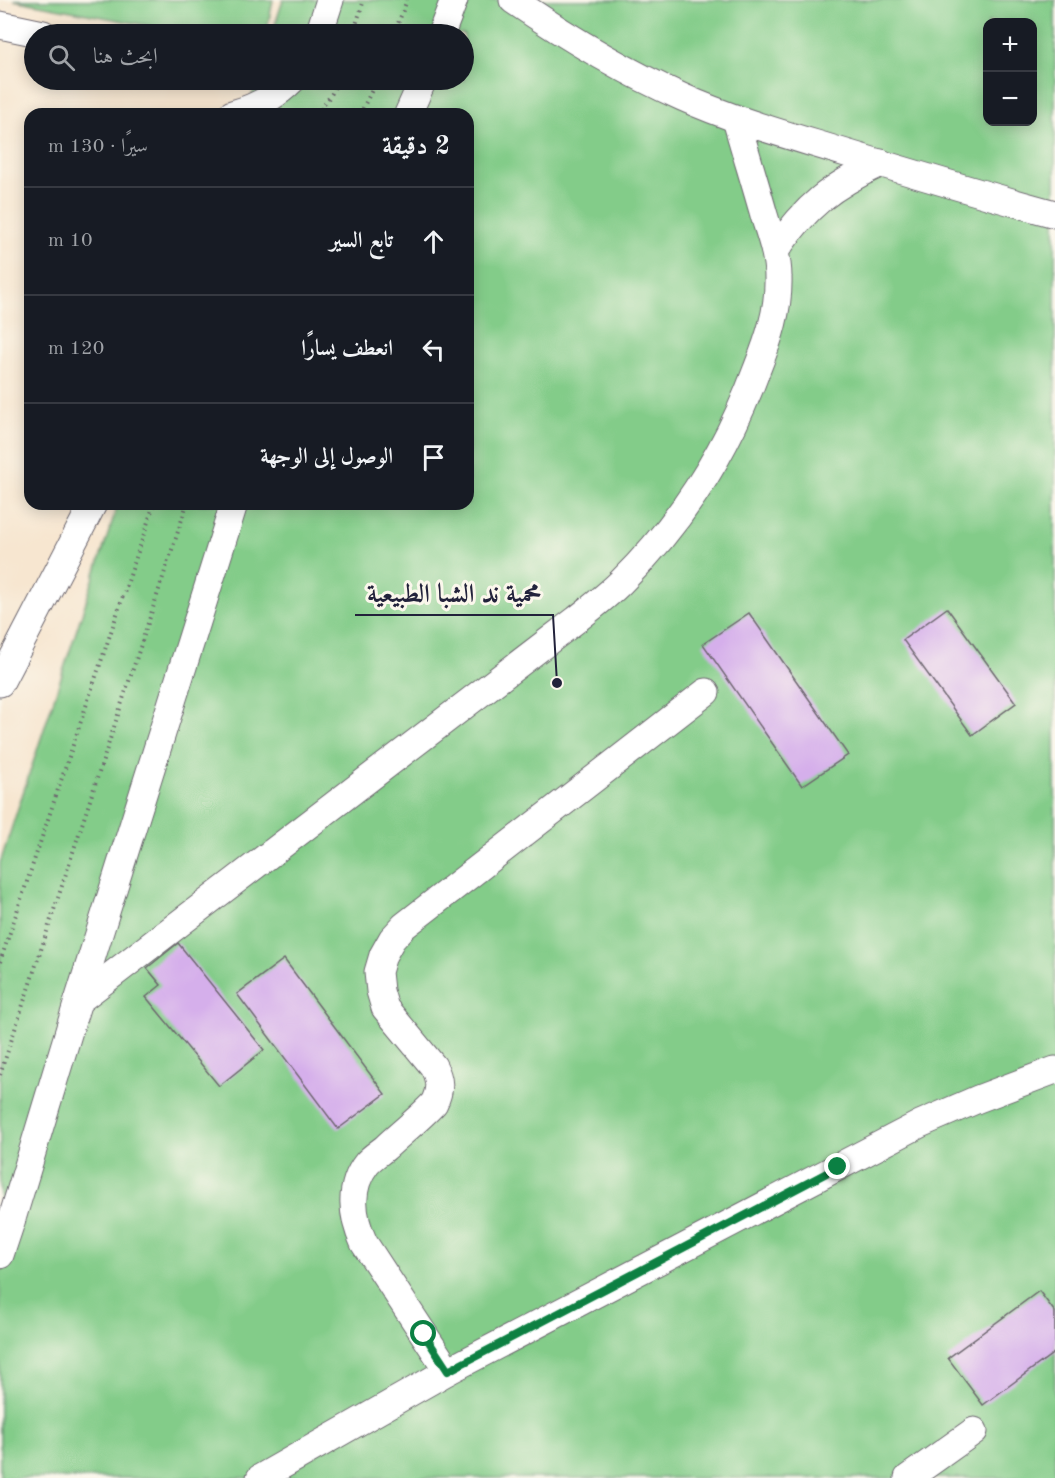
<!DOCTYPE html>
<html lang="ar">
<head>
<meta charset="utf-8">
<style>
	:root { --surface:#171b24; --page:#242831; --text:#f1f3f6; --muted:#9ea1a6; --line:#363941 }
	body { margin:0; font-family:"Old Standard TT",Amiri,serif; background:var(--page); color:var(--text); direction:rtl }
	.controls { position:absolute; right:18px; top:18px; display:grid; overflow:hidden; border-radius:12px; box-shadow:0 3px 15px #0003 }
	.controls button { width:54px; height:54px; display:grid; place-items:center; padding:0; border:0; border-bottom:2px solid var(--line); background:var(--surface); color:var(--text); font:30px sans-serif }
	.stop { position:absolute; width:18px; height:18px; margin:-14px; border:4px solid #0b8043; border-radius:50%; background:#fff }
	.stop.end { background:#0b8043; border-color:#fff; box-shadow:0 2px 6px #0008 }
	.list { margin:0; padding:0; list-style:none }
	h2 { display:flex; justify-content:space-between; align-items:center; height:78px; margin:0; padding:0 24px; font-size:26px }
	h2 small { font-size:20px; font-weight:400; color:var(--muted) }
	.list li { display:grid; grid-template-columns:39px 1fr auto; gap:18px; align-items:center; box-sizing:border-box; height:108px; padding:0 24px; border-top:2px solid var(--line) }
	.list b { display:block; font-size:22px; white-space:nowrap }
	.list em { font-size:20px; font-style:normal; color:var(--muted) }
	.icon { flex:none; width:33px; height:33px; fill:none; stroke:currentColor; stroke-width:2; stroke-linecap:round; stroke-linejoin:round }
	.map { position:relative; flex:none; width:1055px; height:1478px; overflow:hidden; direction:ltr }
	.search { position:absolute; background:var(--surface); box-shadow:0 3px 15px #0003; left:24px; top:24px; width:450px; height:66px; display:flex; align-items:center; gap:15px; box-sizing:border-box; padding:0 21px; border-radius:33px; color:var(--muted); font-size:22px }
	.panel { position:absolute; background:var(--surface); box-shadow:0 3px 15px #0003; left:24px; top:108px; width:450px; height:402px; border-radius:18px; direction:rtl }
	.map>svg:first-child { display:block }
	.green { fill:#83cc89; stroke:#527762; stroke-width:1.5; fill-rule:evenodd }
	.building { fill:#d5afeb }
	.lines { fill:none; stroke-linecap:round; stroke-linejoin:round }
	.minor-casing { stroke:#6d676f; stroke-width:29 }
	.path { stroke:#6d676f; stroke-width:4; stroke-dasharray:1.5 4.5; stroke-linecap:butt }
	.minor { stroke:#fff; stroke-width:27 }
	.route { stroke:#0b8043; stroke-width:8 }
	.leader { fill:none; stroke:#22223b; stroke-width:2 }
	.callout-dot { fill:#22223b; stroke:#fbf7ec; stroke-width:2 }
	.callout-label { font-size:26px; text-anchor:middle; font-weight:bold; fill:#22223b; stroke:#fbf7ec; stroke-width:6; stroke-linejoin:round; paint-order:stroke }
</style>
</head>
<body>
<div class="map">
<svg width="1055" height="1478" viewBox="0 0 1055 1478">
	<rect width="100%" height="100%" fill="#fbf7ec"/>
	<filter id="ink" filterUnits="userSpaceOnUse"><feTurbulence type="fractalNoise" baseFrequency=".0167" numOctaves="2"/><feDisplacementMap in="SourceGraphic" scale="12" xChannelSelector="R" yChannelSelector="G"/><feConvolveMatrix kernelMatrix="1 2 1 2 8 2 1 2 1" color-interpolation-filters="sRGB"/></filter>
	<filter id="wash" filterUnits="userSpaceOnUse"><feTurbulence type="fractalNoise" baseFrequency=".008" numOctaves="4" result="noise"/><feDisplacementMap in="SourceGraphic" scale="24" xChannelSelector="R" yChannelSelector="G"/><feGaussianBlur stdDeviation="1.35" result="paint"/><feColorMatrix in="noise" values="0 0 0 0 0 0 0 0 0 0 0 0 0 0 0 0 0 1.4 0 .05"/><feComposite in="paint" operator="in"/></filter>
	<g filter="url(#wash)">
		<rect width="100%" height="100%" fill="#f7e6d0"/>
		<g class="green">
			<path d="M13,0H273L266,34H192Z"/>
			<path d="M283,0H1055V1478H0V863L118,504H468V114H246L257,80H464V34H272ZM988,22H1032V122H988Z"/>
		</g>
		<g id="blocks">
			<g class="building">
				<path d="M947,608L1016,703L972,735L903,640Z"/>
				<path d="M749,613L848,755L802,786L703,644Z"/>
				<path d="M178,943L264,1050L219,1086L146,997L161,985L147,968Z"/>
				<path d="M284,959L385,1094L338,1129L237,994Z"/>
				<path d="M1039,1291L1055,1312V1352L983,1405L948,1358Z"/>
			</g>
		</g>
	</g>
	<g filter="url(#ink)">
		<use href="#blocks" fill-opacity="0" stroke="#6d676f" stroke-width="1.5"/>
		<g class="lines">
			<defs>
				<g id="minor">
					<path d="M513,0C567,37 622,70 682,97C735,121 791,136 846,153C915,174 985,195 1055,214"/>
					<path d="M0,25L43,34"/>
					<path d="M319,34L330,0"/>
					<path d="M441,34L454,0"/>
					<path d="M232,114C255,108 275,97 292,80"/>
					<path d="M408,114L423,80"/>
					<path d="M775,251C806,206 831,186 881,163"/>
					<path d="M0,683L93,504"/>
					<path d="M78,1001L576,620C591,608 607,596 621,582C683,521 727,451 757,369C769,339 779,310 778,277C778,256 770,235 764,215C755,183 745,151 736,119"/>
					<path d="M0,1255L11,1222L78,1001L234,504"/>
					<path d="M448,1371L364,1243C352,1217 348,1187 367,1163C372,1157 379,1153 385,1148C401,1133 419,1119 434,1103C441,1089 440,1079 433,1066L385,1008L380,991L378,972L383,955L392,939L404,926L706,692"/>
					<path d="M260,1478L448,1371L920,1124L978,1099L1055,1070"/>
					<path d="M908,1478L974,1431"/>
				</g>
			</defs>
			<use href="#minor" class="minor-casing"/>
			<g class="path">
				<path d="M353,34L364,0"/>
				<path d="M394,34L407,0"/>
				<path d="M318,114L332,93L338,80"/>
				<path d="M360,114L377,80"/>
				<path d="M0,962L154,504"/>
				<path d="M0,1075L187,504"/>
			</g>
			<use href="#minor" class="minor"/>
		</g>
	</g>
	<g class="lines" filter="url(#ink)">
		<path class="route" d="M424,1334L448,1371L838,1167"/>
	</g>
	<path class="leader" d="M557 683L553 615H355"/>
	<circle class="callout-dot" cx="557" cy="683" r="6"/>
	<g class="callout-label">
		<text x="454" y="602">محمية ند الشبا الطبيعية</text>
	</g>
</svg>
<div class="controls">
<button>+</button>
<button>−</button>
</div>
<div class="stop" style="left:424px;top:1334px"></div>
<div class="stop end" style="left:838px;top:1167px"></div>
<div class="search"><svg class="icon" aria-label="search" viewBox="0 0 24 24"><circle cx="10" cy="10" r="6"/><path d="M15 15l6 6"/></svg>ابحث هنا</div>
<section class="panel">
<h2>2 دقيقة<small>سيرًا · 130 m</small></h2>
<ul class="list">
<li><svg class="icon" aria-label="ahead" viewBox="0 0 24 24"><path d="M12 20V5M6 11l6-6 6 6"/></svg><div><b>تابع السير</b></div><em>10 m</em></li>
<li><svg class="icon" aria-label="left" viewBox="0 0 24 24"><path d="M17 20v-9H6M10 6l-5 5 5 5"/></svg><div><b>انعطف يسارًا</b></div><em>120 m</em></li>
<li><svg class="icon" aria-label="arrive" viewBox="0 0 24 24"><path d="M6 21V4h12l-3 4 3 4H6"/></svg><div><b>الوصول إلى الوجهة</b></div></li>
</ul>
</section>
</div>
</body>
</html>
